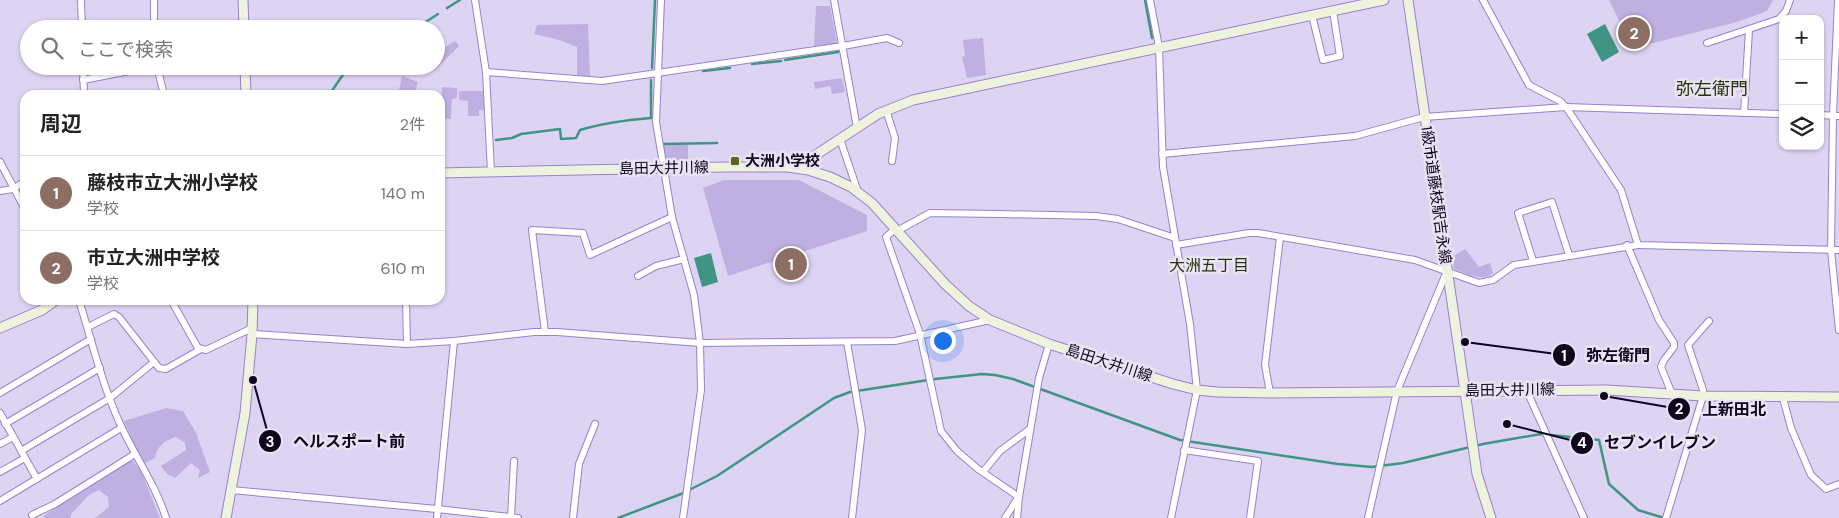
<!DOCTYPE html>
<html lang="ja">
<head>
<meta charset="utf-8">
<style>
	:root { --surface:#fff; --page:#f6f6f6; --text:#222; --muted:#767676; --line:#e0e0e0; --accent:#596811 }
	body { margin:0; font-family:"DM Sans","Noto Sans JP",sans-serif; background:var(--page); color:var(--text) }
	.controls { position:absolute; right:15px; top:15px; display:grid; overflow:hidden; border-radius:10px; box-shadow:0 1px 4px #0004 }
	.controls button { width:45px; height:45px; display:grid; place-items:center; padding:0; border:0; border-bottom:1px solid var(--line); background:var(--surface); color:var(--text); font:25px sans-serif }
	.you { position:absolute; left:942px; top:340px; width:18px; height:18px; margin:-12px; border:4px solid #fff; border-radius:50%; background:#1a73e8; box-shadow:0 0 0 8px #1a73e833 }
	.badge { display:grid; place-items:center; width:32px; height:32px; border-radius:50%; background:var(--accent); color:#fff; font-size:16px; font-weight:700 }
	.pin { position:absolute; translate:-50% -50%; border:2px solid #fff; box-shadow:0 1px 5px #0006 }
	.list { margin:0; padding:0; list-style:none }
	h2 { display:flex; justify-content:space-between; align-items:center; height:65px; margin:0; padding:0 20px; font-size:21px }
	h2 small { font-size:16px; font-weight:400; color:var(--muted) }
	.list li { display:grid; grid-template-columns:32px 1fr auto; gap:15px; align-items:center; box-sizing:border-box; height:75px; padding:0 20px; border-top:1px solid var(--line) }
	.list b { display:block; font-size:19px; white-space:nowrap }
	.list p { margin:0; font-size:16px; white-space:nowrap; color:var(--muted) }
	.list em { font-size:16px; font-style:normal; color:var(--muted) }
	.icon { flex:none; width:28px; height:28px; fill:none; stroke:currentColor; stroke-width:2; stroke-linecap:round; stroke-linejoin:round }
	.map { position:relative; flex:none; width:1839px; height:518px; overflow:hidden }
	.search { position:absolute; background:var(--surface); box-shadow:0 1px 4px #0004; left:20px; top:20px; width:425px; height:55px; display:flex; align-items:center; gap:12px; box-sizing:border-box; padding:0 18px; border-radius:28px; color:var(--muted); font-size:19px }
	.panel { position:absolute; background:var(--surface); box-shadow:0 1px 4px #0004; left:20px; top:90px; width:425px; height:215px; border-radius:15px }
	.map>svg:first-child { display:block }
	.green { fill:#c0b0e2 }
	.water { fill:#409484 }
	.lines { fill:none; stroke-linecap:round; stroke-linejoin:round }
	.stream { stroke:#409484; stroke-width:2.5 }
	.street-casing { stroke:#9a80ca; stroke-width:8 }
	.secondary-casing { stroke:#9a80ca; stroke-width:11 }
	.street { stroke:#fff; stroke-width:6 }
	.secondary { stroke:#eef3de; stroke-width:9 }
	.poi-dot { fill:#596811; stroke:#e8e4f4; stroke-width:2 }
	.labels { text-anchor:middle; dominant-baseline:central; stroke-width:5; stroke-linejoin:round; paint-order:stroke }
	.poi-label { font-size:15px; font-weight:bold; fill:#0f051f; stroke:#e8e4f4; text-anchor:start }
	.street-label { font-size:15px; fill:#0f051f; stroke:#e8e4f4 }
	.neighbourhood-label { font-size:16px; fill:#2b320b; stroke:#e8e4f4 }
	.quarter-label { font-size:18px; fill:#2b320b; stroke:#e8e4f4 }
	.leader { fill:none; stroke:#0f051f; stroke-width:2 }
	.callout-dot { fill:#0f051f; stroke:#e8e4f4; stroke-width:2 }
	.mark-label { font-size:15px; text-anchor:middle; font-weight:bold; fill:#fff }
	.callout-label { font-size:16px; text-anchor:middle; font-weight:bold; fill:#0f051f; stroke:#e8e4f4; stroke-width:5; stroke-linejoin:round; paint-order:stroke }
</style>
</head>
<body>
<div class="map">
<svg width="1839" height="518" viewBox="0 0 1839 518">
	<rect width="100%" height="100%" fill="#ddd4f3"/>
	<g class="green">
		<path d="M1609,0H1773L1767,11L1737,22L1633,48Z"/>
		<path d="M816,6H830L837,44L814,46Z"/>
		<path d="M588,24L590,77L577,75V47L559,40L534,34L537,25Z"/>
		<path d="M983,38L986,75L967,78L962,57L965,56L963,40Z"/>
		<path d="M455,41L459,46L434,71L432,66H436V46L439,51Z"/>
		<path d="M402,76L418,82L414,95H398Z"/>
		<path d="M842,78L845,92L832,94L830,86L815,89L814,82Z"/>
		<path d="M442,87L457,88V98L452,99L451,119L441,118Z"/>
		<path d="M459,91H485V110H479V116H468V101L459,100Z"/>
		<path d="M663,145H688V160H666Z"/>
		<path d="M724,180H799L867,215V231L728,276L703,188Z"/>
		<path d="M1465,249L1479,267L1490,263L1493,273C1484,283 1465,273 1454,269L1452,257Z"/>
		<path d="M166,408L183,411L196,433L210,472L198,478L200,470L191,463L175,478L167,474L161,466L186,450L185,443L176,437C165,440 156,447 155,458L143,464L124,421Z"/>
		<path d="M132,460L141,471L160,518H95L109,507L108,497L99,490L89,495L71,514V518H44V516L63,502L88,488Z"/>
	</g>
	<g class="water">
		<path d="M1605,24L1619,52L1602,62L1587,34Z"/>
		<path d="M711,253L718,282L702,287L694,258Z"/>
	</g>
	<g class="lines">
		<g class="stream">
			<path d="M1145,0L1152,38"/>
			<path d="M447,8L460,0"/>
			<path d="M421,25L438,14"/>
			<path d="M410,29L413,28"/>
			<path d="M785,60L838,52"/>
			<path d="M752,64L781,61"/>
			<path d="M652,68L655,0"/>
			<path d="M703,71L730,68"/>
			<path d="M329,95L349,66"/>
			<path d="M496,140L512,138L521,134L560,129L561,139L576,138L580,130C603,123 627,120 651,118V80"/>
			<path d="M664,144L717,143"/>
			<path d="M618,518L681,494L717,476L834,398L850,392L935,379L982,374L995,375L1013,379L1180,440L1338,464L1372,467L1403,463L1483,444L1541,434L1599,440L1609,484L1638,510L1664,518"/>
		</g>
		<defs>
			<g id="street">
				<path d="M81,0L82,29"/>
				<path d="M154,0V29"/>
				<path d="M475,0L486,72L491,172"/>
				<path d="M661,0L656,122L672,217L694,295L700,343L701,390L683,518"/>
				<path d="M834,0L857,128"/>
				<path d="M1150,0L1159,47L1163,167L1190,324L1197,390L1171,518"/>
				<path d="M1483,0L1529,85L1560,101L1566,107L1621,190L1638,245L1839,250"/>
				<path d="M1838,0L1833,115L1831,250L1839,330"/>
				<path d="M1312,15L1323,60L1340,56L1333,11"/>
				<path d="M1707,43L1779,19L1786,11L1790,0"/>
				<path d="M83,66L84,95"/>
				<path d="M157,66L164,95"/>
				<path d="M486,72L602,81L843,46L887,38L899,43"/>
				<path d="M83,80L155,66"/>
				<path d="M886,110L895,138L892,161"/>
				<path d="M1744,113L1749,30"/>
				<path d="M1820,115L1839,116"/>
				<path d="M840,139L858,192"/>
				<path d="M1162,154L1355,136L1424,117L1566,107L1783,114"/>
				<path d="M0,162L25,209"/>
				<path d="M0,191L13,189L25,181"/>
				<path d="M895,229L886,237L920,334L941,431L957,451L978,469L1019,497"/>
				<path d="M897,231L930,213L999,214L1096,216L1118,219L1175,238"/>
				<path d="M1176,245L1249,233H1258L1415,260L1479,283L1493,280L1514,265L1638,245"/>
				<path d="M1627,245L1659,320L1674,343V347L1664,360L1661,367L1672,394"/>
				<path d="M1533,261L1518,213L1552,202L1569,255"/>
				<path d="M638,276L656,266L684,259"/>
				<path d="M79,300C92,342 103,388 122,428C136,458 156,486 166,518"/>
				<path d="M171,300L198,348L206,350L252,328"/>
				<path d="M406,300L407,344"/>
				<path d="M88,327L114,314L119,317L159,368L166,369L201,349"/>
				<path d="M545,332L532,230L583,233L590,255L672,217"/>
				<path d="M252,334L407,344L454,341L534,332H557L700,343L895,341L990,320"/>
				<path d="M847,342L862,430L852,518"/>
				<path d="M1526,389L1584,518"/>
				<path d="M0,393L91,339"/>
				<path d="M1270,393L1265,365L1280,237"/>
				<path d="M1783,398L1791,428L1811,475L1826,489L1839,484"/>
				<path d="M0,413L37,479"/>
				<path d="M5,424L100,368"/>
				<path d="M0,444L13,437"/>
				<path d="M1184,450L1258,461L1250,518"/>
				<path d="M21,451L110,398L154,362"/>
				<path d="M0,472L25,458"/>
				<path d="M983,472L1000,451L1030,429"/>
				<path d="M231,490L437,509L518,518"/>
				<path d="M0,501L121,428"/>
				<path d="M32,515L55,504L135,454"/>
				<path d="M511,517L514,461"/>
				<path d="M437,518L454,341"/>
				<path d="M573,518L579,464L595,424"/>
				<path d="M1005,518L1018,498"/>
				<path d="M1017,518L1019,497L1039,378L1049,344"/>
				<path d="M1368,518L1397,391L1447,271"/>
				<path d="M1666,518L1703,396V390L1688,345L1709,321"/>
			</g>
			<g id="secondary">
				<path d="M243,0L244,29"/>
				<path d="M1408,0L1477,474L1491,518"/>
				<path d="M245,66L246,95"/>
				<path d="M790,167L811,158L878,114L913,100L1384,0"/>
				<path d="M440,173L725,167H788L808,170L830,177L851,187L872,203L945,284L969,306L990,320L1049,344L1173,384L1197,390L1217,392L1270,393L1607,390L1703,396L1839,397"/>
				<path d="M0,328L42,310L56,300"/>
				<path d="M226,518L245,413L252,334L253,300"/>
			</g>
		</defs>
		<use href="#street" class="street-casing"/>
		<use href="#secondary" class="secondary-casing"/>
		<use href="#street" class="street"/>
		<use href="#secondary" class="secondary"/>
	</g>
	<rect class="poi-dot" x="730" y="156" width="10" height="10" rx="2.5"/>
	<g class="labels">
		<g class="poi-label">
			<text x="745" y="161">大洲小学校</text>
		</g>
		<g class="street-label">
			<text transform="translate(664 168) rotate(-1)">島田大井川線</text>
			<text transform="translate(1436 195) rotate(82)">1級市道藤枝駅吉永線</text>
			<text transform="translate(1109 363) rotate(18)">島田大井川線</text>
			<text transform="translate(1510 390) rotate(-1)">島田大井川線</text>
		</g>
		<g class="neighbourhood-label">
			<text x="1209" y="265">大洲五丁目</text>
		</g>
		<g class="quarter-label">
			<text x="1712" y="89">弥左衛門</text>
		</g>
	</g>
	<path class="leader" d="M1465 342L1564 355M1604 396L1679 409M253 380L270 441M1507 424L1582 443"/>
	<g class="callout-dot">
		<circle cx="1465" cy="342" r="5"/>
		<circle cx="1604" cy="396" r="5"/>
		<circle cx="253" cy="380" r="5"/>
		<circle cx="1507" cy="424" r="5"/>
		<circle cx="1564" cy="355" r="12"/>
		<circle cx="1679" cy="409" r="12"/>
		<circle cx="270" cy="441" r="12"/>
		<circle cx="1582" cy="443" r="12"/>
	</g>
	<g class="mark-label">
		<text x="1564" y="361">1</text>
		<text x="1679" y="414">2</text>
		<text x="270" y="447">3</text>
		<text x="1582" y="448">4</text>
	</g>
	<g class="callout-label">
		<text x="1618" y="361">弥左衛門</text>
		<text x="1734" y="415">上新田北</text>
		<text x="349" y="447">ヘルスポート前</text>
		<text x="1660" y="448">セブンイレブン</text>
	</g>
</svg>
<div class="controls">
<button>+</button>
<button>−</button>
<button><svg class="icon" aria-label="layers" viewBox="0 0 24 24"><path d="M12 4l9 5-9 5-9-5zM3 14l9 5 9-5"/></svg></button>
</div>
<div class="you"></div>
<div class="pin badge" style="left:791px;top:264px;background:#8d6e63">1</div>
<div class="pin badge" style="left:1634px;top:33px;background:#8d6e63">2</div>
<div class="search"><svg class="icon" aria-label="search" viewBox="0 0 24 24"><circle cx="10" cy="10" r="6"/><path d="M15 15l6 6"/></svg>ここで検索</div>
<section class="panel">
<h2>周辺<small>2件</small></h2>
<ul class="list">
<li><span class="badge" style="background:#8d6e63">1</span><div><b>藤枝市立大洲小学校</b><p>学校</p></div><em>140 m</em></li>
<li><span class="badge" style="background:#8d6e63">2</span><div><b>市立大洲中学校</b><p>学校</p></div><em>610 m</em></li>
</ul>
</section>
</div>
</body>
</html>
